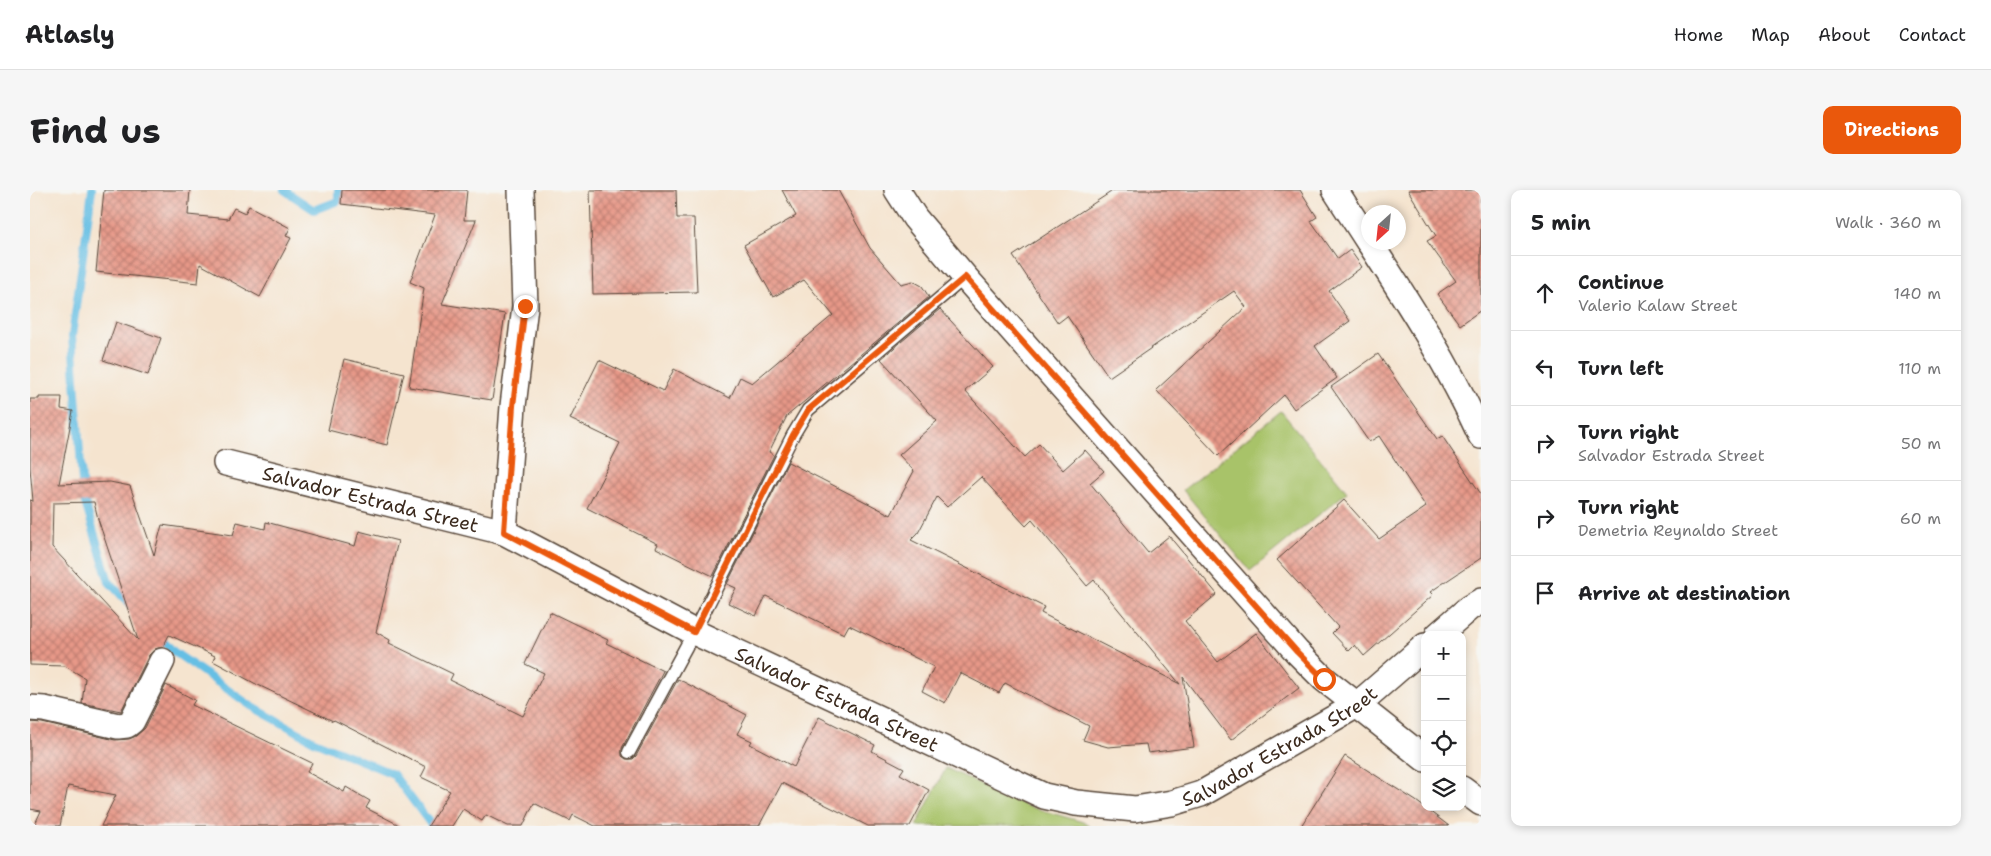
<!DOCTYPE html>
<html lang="en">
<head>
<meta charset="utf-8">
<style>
	:root { --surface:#fff; --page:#f6f6f6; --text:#202124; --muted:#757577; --line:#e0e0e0; --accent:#ea580c }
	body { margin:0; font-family:"Shantell Sans",sans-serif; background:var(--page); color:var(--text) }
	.controls { position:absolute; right:15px; bottom:15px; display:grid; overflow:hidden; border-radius:10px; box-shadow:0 2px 8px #0003 }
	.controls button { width:45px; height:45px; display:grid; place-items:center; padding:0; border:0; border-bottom:1px solid var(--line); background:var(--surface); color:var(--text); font:25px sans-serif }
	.compass { position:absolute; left:1331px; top:15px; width:45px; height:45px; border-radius:50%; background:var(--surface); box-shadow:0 2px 8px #0003; rotate:207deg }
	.stop { position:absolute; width:15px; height:15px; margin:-11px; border:4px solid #ea580c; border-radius:50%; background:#fff }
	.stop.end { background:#ea580c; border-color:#fff; box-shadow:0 1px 5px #0008 }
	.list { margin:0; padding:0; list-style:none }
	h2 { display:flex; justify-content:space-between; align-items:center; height:65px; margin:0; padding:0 20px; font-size:21px }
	h2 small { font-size:16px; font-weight:400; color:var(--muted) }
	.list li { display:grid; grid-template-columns:32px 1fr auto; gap:15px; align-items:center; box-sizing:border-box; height:75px; padding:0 20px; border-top:1px solid var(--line) }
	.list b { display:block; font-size:19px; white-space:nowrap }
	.list p { margin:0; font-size:16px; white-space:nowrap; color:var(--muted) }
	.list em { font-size:16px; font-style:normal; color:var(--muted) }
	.icon { flex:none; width:28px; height:28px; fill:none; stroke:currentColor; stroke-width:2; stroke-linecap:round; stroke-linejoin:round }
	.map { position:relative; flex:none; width:1451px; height:636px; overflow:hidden; border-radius:10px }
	header { display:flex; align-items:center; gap:30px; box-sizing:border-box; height:70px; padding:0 25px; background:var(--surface); border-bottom:1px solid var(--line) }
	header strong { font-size:24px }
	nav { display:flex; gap:28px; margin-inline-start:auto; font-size:18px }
	.intro { display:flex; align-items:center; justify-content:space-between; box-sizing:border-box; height:120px; padding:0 30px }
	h1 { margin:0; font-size:35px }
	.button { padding:12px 22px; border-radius:10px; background:var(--accent); color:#fff; font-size:18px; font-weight:700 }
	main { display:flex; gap:30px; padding:0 30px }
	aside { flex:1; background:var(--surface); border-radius:10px; box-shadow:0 2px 8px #0003 }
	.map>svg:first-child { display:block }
	.grass { fill:#a8c369; stroke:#727644 }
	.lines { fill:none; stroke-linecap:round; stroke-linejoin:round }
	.stream { stroke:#66bfe4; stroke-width:8 }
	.building { fill:url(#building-cross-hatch); fill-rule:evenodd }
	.service-casing { stroke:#574639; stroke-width:15 }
	.minor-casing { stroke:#574639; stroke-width:28 }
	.service { stroke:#fff; stroke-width:12 }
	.minor { stroke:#fff; stroke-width:25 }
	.route { stroke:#ea580c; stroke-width:6 }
	.labels { text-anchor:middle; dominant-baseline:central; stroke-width:4.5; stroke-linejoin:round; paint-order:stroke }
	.street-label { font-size:19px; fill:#3b2a1e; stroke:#f6f6f2 }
</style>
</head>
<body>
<header>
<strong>Atlasly</strong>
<nav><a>Home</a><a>Map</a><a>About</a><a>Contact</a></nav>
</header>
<div class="intro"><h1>Find us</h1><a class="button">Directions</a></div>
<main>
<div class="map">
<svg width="1451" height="636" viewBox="0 0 1451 636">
	<defs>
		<pattern id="building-cross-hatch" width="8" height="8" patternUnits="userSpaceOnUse" patternTransform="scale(1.25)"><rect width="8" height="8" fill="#e79888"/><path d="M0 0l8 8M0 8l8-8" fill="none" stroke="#bc7c6f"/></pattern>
	</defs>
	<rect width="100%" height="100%" fill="#f6f6f2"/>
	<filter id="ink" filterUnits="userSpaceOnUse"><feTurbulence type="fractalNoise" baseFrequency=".02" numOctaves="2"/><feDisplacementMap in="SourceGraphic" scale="10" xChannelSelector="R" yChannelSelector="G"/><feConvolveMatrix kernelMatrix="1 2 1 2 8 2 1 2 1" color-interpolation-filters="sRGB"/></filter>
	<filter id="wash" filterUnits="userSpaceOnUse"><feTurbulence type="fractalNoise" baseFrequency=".0096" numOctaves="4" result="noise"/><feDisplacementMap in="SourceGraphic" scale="20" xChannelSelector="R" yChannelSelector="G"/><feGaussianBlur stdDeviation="1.12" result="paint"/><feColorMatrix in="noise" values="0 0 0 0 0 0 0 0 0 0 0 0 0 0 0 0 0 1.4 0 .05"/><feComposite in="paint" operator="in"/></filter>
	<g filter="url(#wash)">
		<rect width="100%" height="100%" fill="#f5e4cf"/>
		<g class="grass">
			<path d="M1251,221L1317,302L1220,381L1153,300Z"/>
			<path d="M916,578L997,616L1053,632L1059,636H886Z"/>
		</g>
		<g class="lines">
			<g class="stream">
				<path d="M62,0L42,146L53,306L79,392L101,416"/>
				<path d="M254,0L284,20L308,11V0"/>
				<path d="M130,447L143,461L221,516L284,551L363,584L402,636"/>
			</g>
		</g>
		<g id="blocks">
			<g class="building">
				<path d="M74,0H160L158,25L198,29L204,18L215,23L219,16L260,38L256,46L261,48L230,107L170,74L168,93L66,82Z"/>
				<path d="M312,0H437L434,30H446L412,114L475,124L462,210L379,197L394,98L380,92L405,25L311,14Z"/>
				<path d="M560,0H646L647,28H664L667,102L563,104Z"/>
				<path d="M752,0H808L840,58L871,94L883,91L892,96L899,107L757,226L739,262L744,265L683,386L626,358L628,354L557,318L590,253L540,229L569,170L633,201L644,179L700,208L710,187L722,193L803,125L774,90L743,107L714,55L766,26Z"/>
				<path d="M1084,0H1270L1287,27L1281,31L1308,69L1320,60L1332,77L1299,101L1320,131L1285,156L1307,188L1264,219L1254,205L1188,266L1126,200L1216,117L1204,101L1079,187L1037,126L1028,133L983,66Z"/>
				<path d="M1378,0H1451V120L1430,135L1407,104L1426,91L1397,51L1406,46Z"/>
				<path d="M910,119L963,177L935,201L995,267L1009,254L1033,280L1055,260L1074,281L1060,293L1118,363L1139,346L1187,404L1155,431L1188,472L1226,443L1269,498L1201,550L1153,487L1164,557L1118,563L1116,554L1078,557L1053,550L1059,536L975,493L969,503L930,483L915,513L892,501L904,477L819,435L814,444L736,406L726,426L698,413L706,398L697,394L758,272L861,325L884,281L869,265L907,231L851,169ZM951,287L996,336L1002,330L1057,396L1064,390L1150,494L1011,423L1014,417L881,350L888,343L907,307L917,317Z"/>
				<path d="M86,132L131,148L118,185L73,170Z"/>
				<path d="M1348,164L1407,249L1412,246L1451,304V368L1400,402L1403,405L1334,466L1325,455L1319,461L1302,443L1308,437L1247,370L1314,310L1349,349L1396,317L1349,246L1339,252L1301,197Z"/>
				<path d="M314,169L374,183L357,255L298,240Z"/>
				<path d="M9,207H32L31,219L43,221L29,294L80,292L100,296L124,365L132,335L203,345L207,332L235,339L236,332L325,356L329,341L368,351L346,442L360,450L359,453L423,484L420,490L493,526L514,483L495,474L520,422L578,450L576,453L633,481L592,558V566L596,569H603L606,566L648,489L717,525L707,544L722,551L720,554L764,577L789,527L845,555L842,561L874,578L870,584L899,600L880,636H838L752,593L729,636H565L543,625L540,631L504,613L493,636H478L456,625L452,631L433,619L422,636H398L420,601L391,587L396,577L304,530L303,531L226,494L183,471L185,466L139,445L133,457L125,459L119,465L91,521L52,513L55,488L35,476L0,475V310L3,311L0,278V209H9ZM64,312L68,329L108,450L22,357L23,313Z"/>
				<path d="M136,495L165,510L162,515L282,573L277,582L314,602L316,597L340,611L336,618L371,636H71L86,605L38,596L30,636H4L11,621L0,619V532L12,533L85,550L99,549L106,546L115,538Z"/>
				<path d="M1315,566L1386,611L1419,636H1271Z"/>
			</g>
		</g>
	</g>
	<g filter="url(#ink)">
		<use href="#blocks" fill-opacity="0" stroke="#574639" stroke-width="1"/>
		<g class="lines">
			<defs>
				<path id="service" d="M599,562L664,442L763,245L778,220L935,87"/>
				<g id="minor">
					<path d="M867,0L885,28L935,87L1267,462L1294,489L1395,569"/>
					<path d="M1305,0L1338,51"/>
					<path d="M1339,52C1380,115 1421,179 1451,246"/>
					<path id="s1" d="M196,273L474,342L664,442L1014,606L1046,613L1105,619L1142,613L1171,604L1327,515L1395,456"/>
					<path d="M474,342L483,216L495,116L491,0"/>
					<path d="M1408,445L1439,418L1451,411"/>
					<path d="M0,518L14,519L88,536L97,535L102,531L132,471"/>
					<path d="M1432,599L1451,613"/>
				</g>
			</defs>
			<use href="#service" class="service-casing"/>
			<use href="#minor" class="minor-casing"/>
			<use href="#service" class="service"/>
			<use href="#minor" class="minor"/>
		</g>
	</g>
	<g class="lines" filter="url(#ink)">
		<path class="route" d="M495,116L483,216L474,342L664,442L763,245L778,220L935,87L1267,462L1294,489"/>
	</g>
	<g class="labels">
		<g class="street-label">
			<text stroke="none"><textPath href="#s1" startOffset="149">Salvador Estrada Street</textPath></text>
			<text stroke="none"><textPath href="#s1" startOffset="659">Salvador Estrada Street</textPath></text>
			<text stroke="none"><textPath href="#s1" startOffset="1139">Salvador Estrada Street</textPath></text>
		</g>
	</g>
</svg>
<div class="controls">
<button>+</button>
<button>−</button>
<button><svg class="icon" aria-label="locate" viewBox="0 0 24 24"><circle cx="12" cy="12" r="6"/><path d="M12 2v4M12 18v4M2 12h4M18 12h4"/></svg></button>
<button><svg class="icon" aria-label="layers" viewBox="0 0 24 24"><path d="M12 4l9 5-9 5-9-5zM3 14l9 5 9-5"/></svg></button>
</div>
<svg class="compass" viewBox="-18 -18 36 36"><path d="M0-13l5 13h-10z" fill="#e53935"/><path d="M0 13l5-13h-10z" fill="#757577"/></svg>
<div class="stop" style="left:1294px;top:489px"></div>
<div class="stop end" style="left:495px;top:116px"></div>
</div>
<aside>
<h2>5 min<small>Walk · 360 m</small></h2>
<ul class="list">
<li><svg class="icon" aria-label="ahead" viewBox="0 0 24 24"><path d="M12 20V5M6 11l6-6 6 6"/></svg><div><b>Continue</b><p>Valerio Kalaw Street</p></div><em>140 m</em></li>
<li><svg class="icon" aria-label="left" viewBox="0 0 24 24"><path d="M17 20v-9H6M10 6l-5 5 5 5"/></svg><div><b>Turn left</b></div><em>110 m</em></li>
<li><svg class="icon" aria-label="right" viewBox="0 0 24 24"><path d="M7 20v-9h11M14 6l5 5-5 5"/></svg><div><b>Turn right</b><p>Salvador Estrada Street</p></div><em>50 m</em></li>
<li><svg class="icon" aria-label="right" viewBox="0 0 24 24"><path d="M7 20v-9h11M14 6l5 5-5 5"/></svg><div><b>Turn right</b><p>Demetria Reynaldo Street</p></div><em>60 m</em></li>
<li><svg class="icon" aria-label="arrive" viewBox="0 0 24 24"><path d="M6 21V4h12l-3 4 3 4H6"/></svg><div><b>Arrive at destination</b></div></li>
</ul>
</aside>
</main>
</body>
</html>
